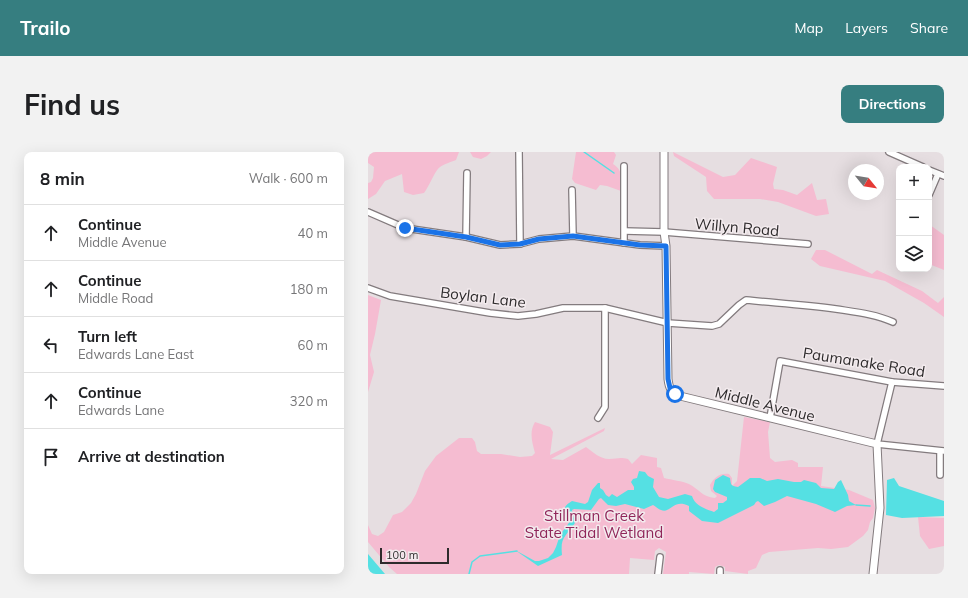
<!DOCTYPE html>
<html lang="en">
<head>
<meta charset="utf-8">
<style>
	:root { --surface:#fff; --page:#f2f2f2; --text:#202124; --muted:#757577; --line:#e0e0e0; --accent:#367e80 }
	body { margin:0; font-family:Mulish,sans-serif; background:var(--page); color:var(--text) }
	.controls { position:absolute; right:12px; top:12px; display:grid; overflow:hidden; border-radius:8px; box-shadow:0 4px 16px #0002 }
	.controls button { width:36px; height:36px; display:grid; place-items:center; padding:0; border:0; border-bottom:1px solid var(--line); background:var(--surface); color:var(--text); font:20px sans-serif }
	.compass { position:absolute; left:480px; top:12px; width:36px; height:36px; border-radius:50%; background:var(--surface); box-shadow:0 4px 16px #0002; rotate:120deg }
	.scale { position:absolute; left:12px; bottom:10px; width:69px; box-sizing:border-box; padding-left:4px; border:2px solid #2e2b2c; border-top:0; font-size:11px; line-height:14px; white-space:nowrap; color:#2e2b2c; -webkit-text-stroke:3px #f3ebee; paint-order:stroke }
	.stop { position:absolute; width:12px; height:12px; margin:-9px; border:3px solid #1a73e8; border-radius:50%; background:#fff }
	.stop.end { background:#1a73e8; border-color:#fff; box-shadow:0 1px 4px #0008 }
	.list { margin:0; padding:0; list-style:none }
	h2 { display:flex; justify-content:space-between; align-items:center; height:52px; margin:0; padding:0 16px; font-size:17px }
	h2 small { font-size:13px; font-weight:400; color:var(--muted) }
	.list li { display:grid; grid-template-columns:26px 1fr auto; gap:12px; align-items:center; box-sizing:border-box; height:56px; padding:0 16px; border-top:1px solid var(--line) }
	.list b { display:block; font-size:15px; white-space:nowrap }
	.list p { margin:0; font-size:13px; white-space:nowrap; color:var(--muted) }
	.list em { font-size:13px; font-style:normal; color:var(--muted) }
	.icon { flex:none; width:22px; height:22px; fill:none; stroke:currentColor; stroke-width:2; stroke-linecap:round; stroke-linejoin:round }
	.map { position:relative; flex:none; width:576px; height:422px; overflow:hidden; border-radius:8px }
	header { display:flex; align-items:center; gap:24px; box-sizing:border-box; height:56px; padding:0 20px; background:var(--accent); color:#fff }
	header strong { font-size:19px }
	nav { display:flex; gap:22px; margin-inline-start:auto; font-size:14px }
	.intro { display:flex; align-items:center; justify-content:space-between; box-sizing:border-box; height:96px; padding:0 24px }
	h1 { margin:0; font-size:28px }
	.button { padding:10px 18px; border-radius:8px; background:var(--accent); color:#fff; font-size:14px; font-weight:700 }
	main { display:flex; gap:24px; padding:0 24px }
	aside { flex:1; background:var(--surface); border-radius:8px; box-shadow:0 4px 16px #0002 }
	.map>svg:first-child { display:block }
	.green { fill:#f5bcd1 }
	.water { fill:#55e0e3 }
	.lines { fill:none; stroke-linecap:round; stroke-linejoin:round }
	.stream { stroke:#55e0e3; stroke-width:1.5 }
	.minor-casing { stroke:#837b7e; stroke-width:8 }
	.major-casing { stroke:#837b7e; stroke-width:9 }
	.minor { stroke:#fff; stroke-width:5.5 }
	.major { stroke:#fff; stroke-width:7 }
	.route { stroke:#1a73e8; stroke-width:5 }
	.labels { text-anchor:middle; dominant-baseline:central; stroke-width:3; stroke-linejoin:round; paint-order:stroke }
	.street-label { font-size:15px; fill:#2e2b2c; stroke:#f3ebee }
	.park-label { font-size:15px; fill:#90265a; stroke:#f3ebee }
</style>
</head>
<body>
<header>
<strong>Trailo</strong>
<nav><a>Map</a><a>Layers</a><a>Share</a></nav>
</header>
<div class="intro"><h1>Find us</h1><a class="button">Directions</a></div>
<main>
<aside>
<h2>8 min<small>Walk · 600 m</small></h2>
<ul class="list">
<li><svg class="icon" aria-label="ahead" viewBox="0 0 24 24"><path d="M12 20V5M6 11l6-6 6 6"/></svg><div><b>Continue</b><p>Middle Avenue</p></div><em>40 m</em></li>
<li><svg class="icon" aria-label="ahead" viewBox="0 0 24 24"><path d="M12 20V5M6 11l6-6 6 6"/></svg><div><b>Continue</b><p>Middle Road</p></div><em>180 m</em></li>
<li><svg class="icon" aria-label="left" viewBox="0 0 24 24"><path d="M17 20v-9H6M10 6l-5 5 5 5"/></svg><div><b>Turn left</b><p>Edwards Lane East</p></div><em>60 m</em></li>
<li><svg class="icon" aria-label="ahead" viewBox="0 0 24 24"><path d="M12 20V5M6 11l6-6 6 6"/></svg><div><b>Continue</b><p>Edwards Lane</p></div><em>320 m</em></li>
<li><svg class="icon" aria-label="arrive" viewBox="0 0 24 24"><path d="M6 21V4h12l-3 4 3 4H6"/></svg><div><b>Arrive at destination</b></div></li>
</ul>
</aside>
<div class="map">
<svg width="576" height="422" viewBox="0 0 576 422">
	<rect width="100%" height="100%" fill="#e6dee1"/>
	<g class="green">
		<path d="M0,0H91L88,8C83,10 76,12 72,15C67,18 61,35 56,41L45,43L36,40L34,22L17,29L8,42L0,47V31L3,30L5,26L6,15L0,11Z"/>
		<path d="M102,0H123L119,4L113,7L105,5Z"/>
		<path d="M208,0H246L248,3L245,12C256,19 253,27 253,39L239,34L232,33L228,38L207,31L204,27Z"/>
		<path d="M305,0L355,25L367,23L383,6L409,15L405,32L406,37L415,38L429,43L444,31L449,48L458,47L461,62L448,64L410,50L392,47H346L339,39L338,25L306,4Z"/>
		<path d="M562,73L576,83V118L561,112Z"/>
		<path d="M448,98H457L504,122L509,118L554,139L570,151L576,145V165L556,151L517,129L452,114L443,107Z"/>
		<path d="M0,143L13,148L7,182L2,203L6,220L0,240Z"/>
		<path d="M376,265L402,270L400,280L402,306L407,310L424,308L430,311V315H455L453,334L481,338L505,348L507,356L505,366L502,370L500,378L495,384L480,395L463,397L450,396L401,400L394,403L388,416L380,419V422L357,419V415L351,413L347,415L346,422L321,420V422H295L298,400L291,396L287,399L286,408L262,406L261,422H29L21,415L0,390V373L4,382L10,384L16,380L25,363L34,360L43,351L48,342L57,319L68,304L91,286H104L107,290L109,299L113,302H133L152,305L164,304L167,301C164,290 161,280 167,270L182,275L185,280L182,303L237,276L236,279L183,307L195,308L218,295C225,300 232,307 241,307C249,307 251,305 260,307L264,312L273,303L289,306V315L293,316L296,326C304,328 314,329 321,332C331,337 334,345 347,346L349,344L343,339L342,333C347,325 351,321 361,322L364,326V334L369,329Z"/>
		<path d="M550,365L576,366V394L561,397L552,384Z"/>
	</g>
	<g class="water">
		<path d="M271,319L277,320L280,324L286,327L285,335L291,345L300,347L317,342L324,344C327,354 338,357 346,360L350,357V351H355L359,348V345L347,340L345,337L347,328L355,323L362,326C363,332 362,334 370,335L382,326H392L399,329L410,327L426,330H433L436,328L448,331L453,336L466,337L470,330L473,328L480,343L481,349L488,353L479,354L467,360L448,352L419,344L407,350L396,354L390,349L388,350L386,353L350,371L334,369L321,359V354C305,346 303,362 293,358C290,357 287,354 285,353L276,357L257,352L248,354L240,353L233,346L231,347L223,358L206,357L204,358L207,371C198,385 192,384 194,403L170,414L147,398L167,409H171L180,406L185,401L188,395L192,383L203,368L195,360C197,354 199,352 204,349L217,352L220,350L224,338L230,331H232V336L235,338L238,343L241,345L244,342L249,345L260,338H266V335L263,330L265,327L269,326Z"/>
		<path d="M526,326L531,334L576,349V364L534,366L518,363L519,328Z"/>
		<path d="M0,402L17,422H0Z"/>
	</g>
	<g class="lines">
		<g class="stream">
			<path d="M216,0L246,21"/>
			<path d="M488,353L502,354"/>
			<path d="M101,422L104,410L112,404L149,399"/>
		</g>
		<defs>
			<g id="minor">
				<path d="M151,0L152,92"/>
				<path d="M521,0L555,15"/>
				<path d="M561,18L576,24"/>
				<path d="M204,38L205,84"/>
				<path d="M561,43L570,22"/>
				<path d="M0,60L37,76L98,85L132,93L152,92L171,87L205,84L272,93L298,94"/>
				<path d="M257,79L296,80L440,92"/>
				<path d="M98,85L99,21"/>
				<path d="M256,91V14"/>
				<path d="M0,136L22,144L122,161L150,164L168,162L195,156H237L300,171L344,174L351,172L371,153L378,148C408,151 438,153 468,157C487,160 507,162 525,170"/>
				<path d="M524,230L509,292L576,299"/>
				<path d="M230,266L237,255V156"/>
				<path d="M402,266L412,209L524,230L576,234"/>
				<path d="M572,323V299"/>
				<path d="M290,422L292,405"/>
				<path d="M352,422V418"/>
			</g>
			<path id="major" d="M296,0V80L298,94L300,227C301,236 303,240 312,244L509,292L512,356L505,422"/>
		</defs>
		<use href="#minor" class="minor-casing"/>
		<use href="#major" class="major-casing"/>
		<use href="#minor" class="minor"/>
		<use href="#major" class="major"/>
	</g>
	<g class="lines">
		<path class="route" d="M37,76L98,85L132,93L152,92L171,87L205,84L272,93L298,94L300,227L302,236L307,242"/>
	</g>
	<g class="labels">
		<g class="street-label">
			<text transform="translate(369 75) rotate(5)">Willyn Road</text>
			<text transform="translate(115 145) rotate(7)">Boylan Lane</text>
			<text transform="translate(496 210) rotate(9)">Paumanake Road</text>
			<text transform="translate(397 252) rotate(14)">Middle Avenue</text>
		</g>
		<g class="park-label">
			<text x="226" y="363">Stillman Creek<tspan x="226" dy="17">State Tidal Wetland</tspan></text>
		</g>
	</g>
</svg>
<div class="controls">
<button>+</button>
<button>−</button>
<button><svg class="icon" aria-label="layers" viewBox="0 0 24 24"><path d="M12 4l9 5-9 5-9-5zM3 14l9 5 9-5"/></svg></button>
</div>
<svg class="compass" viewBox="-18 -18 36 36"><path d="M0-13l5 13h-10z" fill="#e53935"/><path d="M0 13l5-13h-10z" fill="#757577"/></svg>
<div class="scale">100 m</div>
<div class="stop" style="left:307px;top:242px"></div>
<div class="stop end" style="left:37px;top:76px"></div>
</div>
</main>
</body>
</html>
